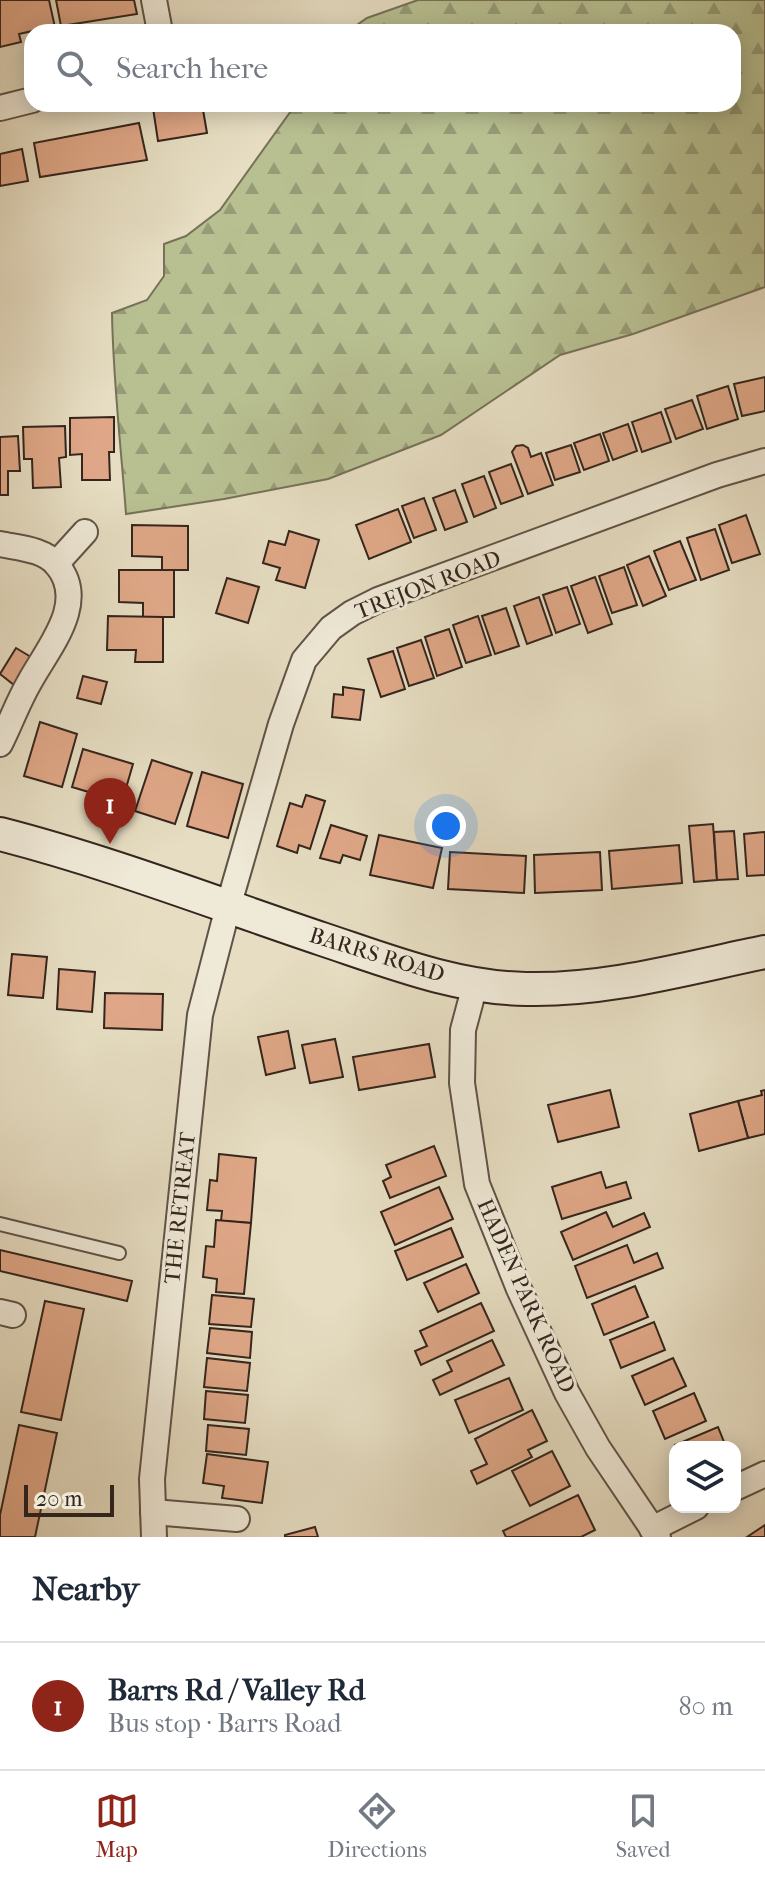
<!DOCTYPE html>
<html lang="en">
<head>
<meta charset="utf-8">
<style>
	:root { --surface:#fff; --page:#f6f6f7; --text:#1f2937; --muted:#747a83; --line:#e0e1e3; --accent:#8f2418 }
	body { margin:0; font-family:"IM FELL French Canon",serif; background:var(--page); color:var(--text) }
	.controls { position:absolute; right:24px; bottom:24px; display:grid; overflow:hidden; border-radius:16px; box-shadow:0 4px 20px #0003 }
	.controls button { width:72px; height:72px; display:grid; place-items:center; padding:0; border:0; border-bottom:2px solid var(--line); background:var(--surface); color:var(--text); font:40px sans-serif }
	.scale { position:absolute; left:24px; bottom:20px; width:90px; box-sizing:border-box; padding-left:8px; border:4px solid #34251d; border-top:0; font-size:22px; line-height:28px; white-space:nowrap; color:#34251d; -webkit-text-stroke:6px #efe9d7; paint-order:stroke }
	.you { position:absolute; left:446px; top:826px; width:28px; height:28px; margin:-20px; border:6px solid #fff; border-radius:50%; background:#1a73e8; box-shadow:0 0 0 12px #1a73e833 }
	.badge { display:grid; place-items:center; width:52px; height:52px; border-radius:50%; background:var(--accent); color:#fff; font-size:26px; font-weight:700 }
	.pin { position:absolute; translate:-50% -66px; filter:drop-shadow(0 2px 4px #0008) }
	.pin::after { content:''; position:absolute; top:42px; width:28px; height:24px; background:inherit; clip-path:polygon(0 0,100% 0,50% 100%) }
	.list { margin:0; padding:0; list-style:none }
	h2 { display:flex; justify-content:space-between; align-items:center; height:104px; margin:0; padding:0 32px; font-size:34px }
	h2 small { font-size:26px; font-weight:400; color:var(--muted) }
	.list li { display:grid; grid-template-columns:52px 1fr auto; gap:24px; align-items:center; box-sizing:border-box; height:128px; padding:0 32px; border-top:2px solid var(--line) }
	.list b { display:block; font-size:30px; white-space:nowrap }
	.list p { margin:0; font-size:26px; white-space:nowrap; color:var(--muted) }
	.list em { font-size:26px; font-style:normal; color:var(--muted) }
	.icon { flex:none; width:44px; height:44px; fill:none; stroke:currentColor; stroke-width:2; stroke-linecap:round; stroke-linejoin:round }
	.map { position:relative; flex:none; width:765px; height:1537px; overflow:hidden }
	.search { position:absolute; background:var(--surface); box-shadow:0 4px 20px #0003; left:24px; right:24px; top:24px; height:88px; display:flex; align-items:center; gap:20px; box-sizing:border-box; padding:0 28px; border-radius:24px; color:var(--muted); font-size:30px }
	.sheet { height:232px; background:var(--surface) }
	nav { display:flex; justify-content:space-around; align-items:center; box-sizing:border-box; height:112px; border-top:2px solid var(--line); background:var(--surface); font-size:22px; color:var(--muted) }
	nav a { display:grid; justify-items:center; gap:4px }
	nav .on { color:var(--accent) }
	.map>svg:first-child { display:block }
	.forest { fill:url(#forest-firs); stroke:#767258; stroke-width:2 }
	.building { fill:#dfa787; stroke:#34251d; stroke-width:2 }
	.lines { fill:none; stroke-linecap:round; stroke-linejoin:round }
	.lane-casing { stroke:#605346; stroke-width:16 }
	.street-casing { stroke:#605346; stroke-width:28 }
	.secondary-casing { stroke:#34251d; stroke-width:36 }
	.lane { stroke:#efe9d7; stroke-width:12 }
	.street { stroke:#efe9d7; stroke-width:24 }
	.secondary { stroke:#efe9d7; stroke-width:32 }
	.labels { text-anchor:middle; dominant-baseline:central; stroke-width:6; stroke-linejoin:round; paint-order:stroke }
	.street-label { font-size:22px; fill:#34251d; stroke:#efe9d7 }
</style>
</head>
<body>
<div class="map">
<svg width="765" height="1537" viewBox="0 0 765 1537">
	<defs>
		<pattern id="forest-firs" width="22" height="20" patternUnits="userSpaceOnUse" patternTransform="scale(2)"><rect width="22" height="20" fill="#b8c092"/><path d="M5 1l3.5 6h-7zM16 11l3.5 6h-7z" fill="#969c77"/></pattern>
	</defs>
	<rect width="100%" height="100%" fill="#e6ddc2"/>
	<filter id="stains"><feTurbulence type="fractalNoise" baseFrequency=".0025" numOctaves="4"/><feColorMatrix values="0 0 0 0 .2 0 0 0 0 .09 0 0 0 0 .02 0 0 0 .5 -.17"/></filter>
	<radialGradient id="worn" r=".72"><stop offset=".6" stop-color="#630" stop-opacity="0"/><stop offset="1" stop-color="#630" stop-opacity=".3"/></radialGradient>
	<path class="forest" d="M418,0H765V287L633,334L560,355L441,435L328,479L224,499L126,514C121,447 113,380 112,313L147,300L164,276V244L186,236L220,210L296,104H733V32H347L367,18Z"/>
	<g class="building">
		<path d="M0,0H49L56,32H38L37,30L19,34L21,42L0,47Z"/>
		<path d="M56,0H134L137,14L61,26Z"/>
		<path d="M174,104H202L207,133L158,141L153,108Z"/>
		<path d="M139,123L147,160L40,177L34,143Z"/>
		<path d="M22,149L28,181L0,186V154Z"/>
		<path d="M765,377V411L742,416L734,384Z"/>
		<path d="M728,386L738,419L707,429L697,396Z"/>
		<path d="M692,400L703,429L676,439L665,409Z"/>
		<path d="M661,412L671,442L642,452L632,422Z"/>
		<path d="M114,417V452H109L110,480H82V454L70,455V418Z"/>
		<path d="M628,424L637,451L613,460L603,433Z"/>
		<path d="M65,426L66,457L59,458L61,487L33,488L32,459H24L23,427Z"/>
		<path d="M600,434L609,461L584,470L574,443Z"/>
		<path d="M18,436L20,471H8V495H0V437Z"/>
		<path d="M523,445L528,448L531,457L541,453L553,485L528,494L512,452L516,446Z"/>
		<path d="M571,445L580,472L555,480L546,453Z"/>
		<path d="M511,464L523,496L501,504L489,472Z"/>
		<path d="M484,476L496,508L474,517L462,484Z"/>
		<path d="M455,490L467,522L445,530L433,498Z"/>
		<path d="M424,498L436,530L414,538L402,506Z"/>
		<path d="M398,509L411,542L369,559L356,525Z"/>
		<path d="M746,515L760,554L732,563L719,525Z"/>
		<path d="M132,525L188,526V570H162V557L132,556Z"/>
		<path d="M715,529L729,570L701,580L687,538Z"/>
		<path d="M289,531L319,540L305,588L276,580L280,568L263,563L269,541L285,545Z"/>
		<path d="M680,541L696,580L669,590L654,551Z"/>
		<path d="M649,556L666,596L643,606L627,565Z"/>
		<path d="M624,567L637,605L612,613L599,576Z"/>
		<path d="M119,570H174V617H143V603L119,602Z"/>
		<path d="M595,577L612,624L588,633L571,586Z"/>
		<path d="M227,578L259,587L248,623L216,613Z"/>
		<path d="M567,587L580,624L556,633L543,595Z"/>
		<path d="M539,597L552,635L527,644L514,606Z"/>
		<path d="M506,608L519,646L495,654L482,616Z"/>
		<path d="M108,616L163,617V662H135L136,650H107Z"/>
		<path d="M478,616L491,655L466,663L453,625Z"/>
		<path d="M449,629L462,667L437,676L425,637Z"/>
		<path d="M421,640L434,678L409,686L397,648Z"/>
		<path d="M16,648L31,657L14,685L0,674Z"/>
		<path d="M393,651L405,689L381,697L368,659Z"/>
		<path d="M83,676L107,682L101,704L77,698Z"/>
		<path d="M343,687L364,690L360,720L332,717L334,694L343,695Z"/>
		<path d="M40,722L77,734L62,787L24,776Z"/>
		<path d="M83,749L133,764L122,802L72,787Z"/>
		<path d="M152,760L192,773L175,824L135,811Z"/>
		<path d="M202,772L243,784L228,838L187,826Z"/>
		<path d="M306,795L325,801L310,849L299,845L297,853L277,846L290,803L302,807Z"/>
		<path d="M713,824L717,880L694,882L689,826Z"/>
		<path d="M331,825L367,836L360,860L343,855L340,863L320,858Z"/>
		<path d="M734,831L738,879L717,880L714,832Z"/>
		<path d="M765,832V875L747,876L744,834Z"/>
		<path d="M379,835L442,848L433,888L370,875Z"/>
		<path d="M679,845L682,883L612,889L609,851Z"/>
		<path d="M450,852L526,856L524,893L448,889Z"/>
		<path d="M600,852L602,890L535,893L534,855Z"/>
		<path d="M12,954L47,957L43,998L8,995Z"/>
		<path d="M59,969L95,972L92,1012L57,1009Z"/>
		<path d="M105,993L163,994L162,1030L104,1028Z"/>
		<path d="M288,1031L295,1068L266,1075L258,1037Z"/>
		<path d="M335,1039L343,1077L310,1083L302,1045Z"/>
		<path d="M429,1044L435,1077L359,1090L353,1057Z"/>
		<path d="M610,1090L619,1127L558,1142L548,1105Z"/>
		<path d="M765,1090V1134L748,1138L738,1101L762,1095L761,1091Z"/>
		<path d="M738,1101L748,1138L699,1151L690,1114Z"/>
		<path d="M434,1146L446,1176L390,1198L383,1181L391,1177L386,1165Z"/>
		<path d="M219,1154L256,1158L251,1223L221,1221L222,1211L207,1210L210,1180L217,1181Z"/>
		<path d="M601,1172L606,1188L626,1182L631,1198L562,1219L552,1187Z"/>
		<path d="M439,1187L453,1219L395,1245L381,1212Z"/>
		<path d="M606,1212L613,1227L644,1213L650,1227L573,1260L561,1232Z"/>
		<path d="M216,1220L251,1223L244,1294L216,1292L217,1279L203,1277L206,1246L214,1247Z"/>
		<path d="M451,1228L463,1257L407,1280L395,1251Z"/>
		<path d="M627,1245L634,1263L657,1253L663,1268L587,1298L575,1266Z"/>
		<path d="M0,1250L132,1281L127,1301L0,1271Z"/>
		<path d="M466,1264L479,1293L438,1312L424,1283Z"/>
		<path d="M635,1286L648,1317L604,1335L592,1304Z"/>
		<path d="M212,1295L254,1299L251,1327L209,1324Z"/>
		<path d="M45,1301L84,1309L61,1420L21,1412Z"/>
		<path d="M481,1303L494,1331L421,1365L415,1351L427,1346L420,1331Z"/>
		<path d="M654,1322L665,1350L621,1368L610,1340Z"/>
		<path d="M210,1328L252,1332L250,1358L207,1353Z"/>
		<path d="M492,1340L504,1365L440,1395L433,1380L452,1371L447,1361Z"/>
		<path d="M207,1358L250,1363L247,1391L204,1387Z"/>
		<path d="M673,1358L686,1386L645,1405L632,1376Z"/>
		<path d="M509,1378L523,1410L469,1433L455,1400Z"/>
		<path d="M206,1391L248,1395L245,1423L204,1419Z"/>
		<path d="M694,1393L706,1421L665,1439L653,1411Z"/>
		<path d="M532,1410L547,1441L528,1450L532,1457L477,1484L471,1471L487,1464L475,1439Z"/>
		<path d="M19,1425L57,1433L35,1537H0V1515Z"/>
		<path d="M208,1425L249,1429L246,1455L206,1451Z"/>
		<path d="M718,1427L726,1447H676L675,1445Z"/>
		<path d="M552,1451L570,1486L530,1506L512,1471Z"/>
		<path d="M207,1454L268,1462L262,1503L222,1498L224,1486L203,1483Z"/>
		<path d="M578,1495L595,1530L581,1537H506L503,1531Z"/>
		<path d="M765,1525V1537H747Z"/>
		<path d="M315,1527L318,1537H285V1535Z"/>
	</g>
	<g class="lines">
		<defs>
			<path id="lane" d="M0,1224L119,1253"/>
			<g id="street">
				<path d="M154,0L160,32"/>
				<path d="M0,108L32,100"/>
				<path d="M0,544C19,548 44,549 57,565C89,603 47,649 29,683C18,702 10,724 0,744"/>
				<path d="M56,564L85,532"/>
				<path d="M475,985L463,1030L462,1083L477,1184L519,1289L567,1393L598,1448L658,1537"/>
				<path d="M0,1312L13,1315"/>
				<path d="M735,1488L765,1474"/>
				<path d="M153,1512L237,1519"/>
				<path d="M652,1529L696,1507"/>
				<path d="M154,1537L152,1479L200,1015L228,907L281,724L304,660L331,628L352,613L378,600L717,475L765,461"/>
			</g>
			<path id="secondary" d="M0,834C109,862 215,903 322,939C388,961 456,988 526,989C606,991 687,968 765,952"/>
		</defs>
		<use href="#lane" class="lane-casing"/>
		<use href="#street" class="street-casing"/>
		<use href="#secondary" class="secondary-casing"/>
		<use href="#lane" class="lane"/>
		<use href="#street" class="street"/>
		<use href="#secondary" class="secondary"/>
	</g>
	<g class="labels">
		<g class="street-label">
			<text transform="translate(428 585) rotate(-21)">TREJON ROAD</text>
			<text transform="translate(377 955) rotate(17)">BARRS ROAD</text>
			<text transform="translate(180 1208) rotate(-84)">THE RETREAT</text>
			<text transform="translate(526 1296) rotate(66)">HADEN PARK ROAD</text>
		</g>
	</g>
	<rect width="100%" height="100%" filter="url(#stains)"/>
	<rect width="100%" height="100%" fill="url(#worn)"/>
</svg>
<div class="controls">
<button><svg class="icon" aria-label="layers" viewBox="0 0 24 24"><path d="M12 4l9 5-9 5-9-5zM3 14l9 5 9-5"/></svg></button>
</div>
<div class="scale">20 m</div>
<div class="you"></div>
<div class="pin badge" style="left:110px;top:844px">1</div>
<div class="search"><svg class="icon" aria-label="search" viewBox="0 0 24 24"><circle cx="10" cy="10" r="6"/><path d="M15 15l6 6"/></svg>Search here</div>
</div>
<section class="sheet">
<h2>Nearby<small></small></h2>
<ul class="list">
<li><span class="badge">1</span><div><b>Barrs Rd / Valley Rd</b><p>Bus stop · Barrs Road</p></div><em>80 m</em></li>
</ul>
</section>
<nav>
<a class="on"><svg class="icon" aria-label="map" viewBox="0 0 24 24"><path d="M3 6l6-2 6 2 6-2v14l-6 2-6-2-6 2zM9 4v14M15 6v14"/></svg>Map</a>
<a><svg class="icon" aria-label="directions" viewBox="0 0 24 24"><path d="M12 3l9 9-9 9-9-9zM9 14v-3h6M13 9l2 2-2 2"/></svg>Directions</a>
<a><svg class="icon" aria-label="saved" viewBox="0 0 24 24"><path d="M7 4h10v16l-5-4-5 4z"/></svg>Saved</a>
</nav>
</body>
</html>
